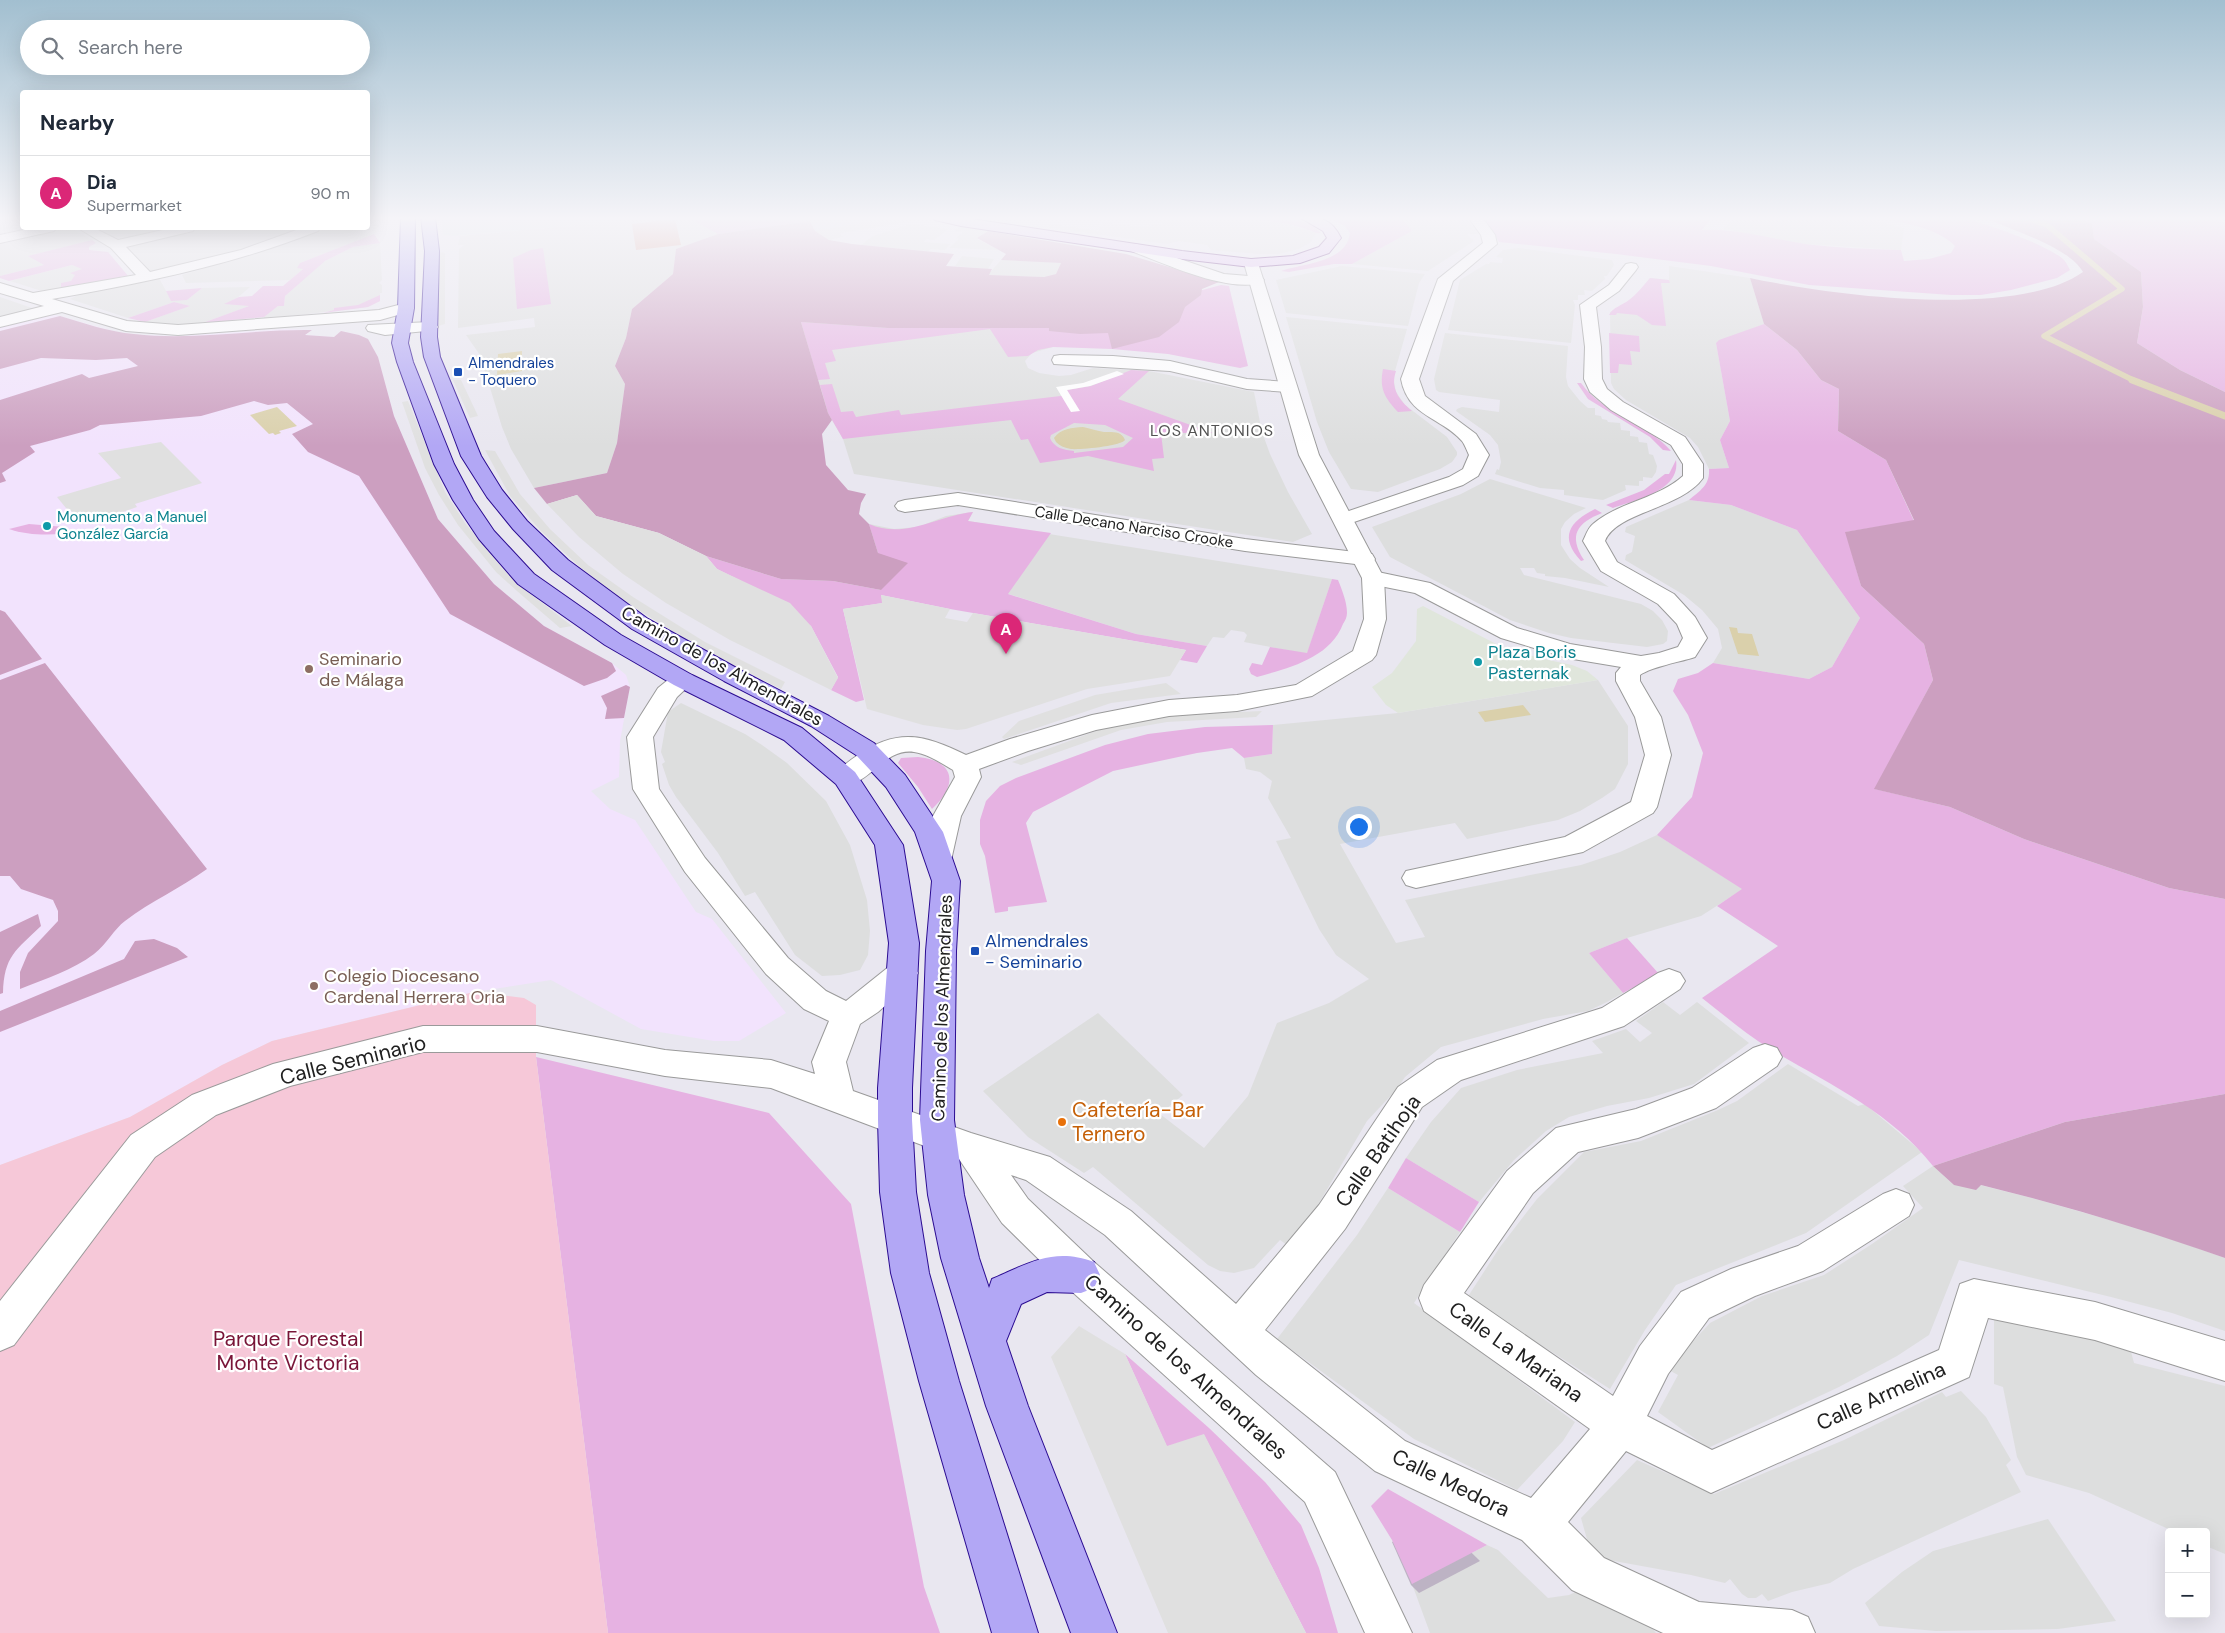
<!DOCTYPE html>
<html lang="en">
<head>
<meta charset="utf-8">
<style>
	:root { --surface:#fff; --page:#f6f6f7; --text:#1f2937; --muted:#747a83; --line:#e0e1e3; --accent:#db2777 }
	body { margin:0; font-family:"DM Sans",sans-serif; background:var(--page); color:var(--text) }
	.controls { position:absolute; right:15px; bottom:15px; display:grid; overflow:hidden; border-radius:5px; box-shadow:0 5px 20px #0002 }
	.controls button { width:45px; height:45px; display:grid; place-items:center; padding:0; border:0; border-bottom:1px solid var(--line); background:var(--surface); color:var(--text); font:25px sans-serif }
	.you { position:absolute; left:1358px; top:826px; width:18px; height:18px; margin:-12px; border:4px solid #fff; border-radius:50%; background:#1a73e8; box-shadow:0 0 0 8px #1a73e833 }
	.badge { display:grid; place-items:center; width:32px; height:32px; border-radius:50%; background:var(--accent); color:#fff; font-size:16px; font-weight:700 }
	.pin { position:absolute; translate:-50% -41px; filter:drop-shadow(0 1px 2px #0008) }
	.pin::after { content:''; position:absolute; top:26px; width:18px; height:15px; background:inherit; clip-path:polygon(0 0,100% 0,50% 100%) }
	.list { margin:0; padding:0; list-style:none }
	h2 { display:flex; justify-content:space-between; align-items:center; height:65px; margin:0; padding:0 20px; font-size:21px }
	h2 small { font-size:16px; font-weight:400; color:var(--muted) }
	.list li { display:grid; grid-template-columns:32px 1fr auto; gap:15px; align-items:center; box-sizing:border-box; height:75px; padding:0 20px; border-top:1px solid var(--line) }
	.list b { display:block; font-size:19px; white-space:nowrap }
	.list p { margin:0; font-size:16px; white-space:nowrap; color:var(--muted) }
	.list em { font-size:16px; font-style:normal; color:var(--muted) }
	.icon { flex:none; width:28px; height:28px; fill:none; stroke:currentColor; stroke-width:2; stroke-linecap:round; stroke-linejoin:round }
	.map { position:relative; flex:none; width:2225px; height:1633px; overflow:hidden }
	.search { position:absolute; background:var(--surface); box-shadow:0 5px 20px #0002; left:20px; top:20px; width:350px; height:55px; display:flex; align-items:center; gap:12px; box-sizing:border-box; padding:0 18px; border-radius:28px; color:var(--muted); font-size:19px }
	.panel { position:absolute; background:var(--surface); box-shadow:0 5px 20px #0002; left:20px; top:90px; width:350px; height:140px; border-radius:5px }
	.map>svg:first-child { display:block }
	.residential { fill:#dddede }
	.commercial { fill:#d8e1ef }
	.industrial { fill:#dae8e5 }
	.education { fill:#f2e3fd }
	.construction { fill:#bdb3c4 }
	.grass { fill:#e6b2e2; fill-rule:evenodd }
	.forest { fill:#cc9fc0 }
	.park { fill:#f6c8d8 }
	.pitch { fill:#d99a8c }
	.parking { fill:#e0e0e0 }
	.plaza { fill:#e0e6dc }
	.water { fill:#dad0ab }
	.pier { fill:#fff }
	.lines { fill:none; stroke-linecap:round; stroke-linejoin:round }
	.stream-far1 { stroke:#dad0ab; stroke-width:5.5 }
	.stream { stroke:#dad0ab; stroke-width:7 }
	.minor-casing { stroke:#9a9a9a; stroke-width:2 }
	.tertiary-casing { stroke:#9a9a9a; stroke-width:2 }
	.secondary-casing { stroke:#500d71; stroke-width:2 }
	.primary-casing { stroke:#2b0c91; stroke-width:2 }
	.minor { fill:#fff; fill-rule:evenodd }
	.tertiary { fill:#fff; fill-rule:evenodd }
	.secondary { fill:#e1c0f5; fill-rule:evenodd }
	.primary { fill:#b2a7f5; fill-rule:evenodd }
	.transit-dot { fill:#1a4fb4; stroke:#fff; stroke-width:2 }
	.culture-dot { fill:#0f9aa8; stroke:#fff; stroke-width:2 }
	.education-dot { fill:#8d6e63; stroke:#fff; stroke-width:2 }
	.food-dot { fill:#e8710a; stroke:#fff; stroke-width:2 }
	.labels { text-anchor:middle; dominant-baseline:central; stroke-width:4.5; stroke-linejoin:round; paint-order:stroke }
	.far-transit-label { font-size:15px; fill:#164399; stroke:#fff; text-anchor:start }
	.far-culture-label { font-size:15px; fill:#0d838f; stroke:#fff; text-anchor:start }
	.far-street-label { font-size:15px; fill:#202020; stroke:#fff }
	.far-neighbourhood-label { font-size:16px; letter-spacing:1px; fill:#535353; stroke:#fff }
	.culture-label { font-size:18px; fill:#0d838f; stroke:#fff; text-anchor:start }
	.education-label { font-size:18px; fill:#785e54; stroke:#fff; text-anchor:start }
	.street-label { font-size:18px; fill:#202020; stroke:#fff }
	.transit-label { font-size:18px; fill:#164399; stroke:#fff; text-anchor:start }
	.near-street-label { font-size:21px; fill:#202020; stroke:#fff }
	.near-food-label { font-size:21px; fill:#c56008; stroke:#fff; text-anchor:start }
	.near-park-label { font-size:21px; fill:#781437; stroke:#fff }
</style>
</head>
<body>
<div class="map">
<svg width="2225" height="1633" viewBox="0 0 2225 1633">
	<rect width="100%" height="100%" fill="#e9e7f0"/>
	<g class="residential">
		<path d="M0,217H22V228H37L0,236Z"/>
		<path d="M368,217H383L375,234L300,263L304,268L290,280L186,283L182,275L292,242L327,228H324H368Z"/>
		<path d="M667,217H687L718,234L676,249L673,274L632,309L626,338L615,366L625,384L617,443L607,473L534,488L511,449L502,427L480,355L466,335L535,327L534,318L458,328L459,249L464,245H458L460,236Z"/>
		<path d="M893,217H910L918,220L842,233L840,234L843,237L829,240L815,231Z"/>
		<path d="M1401,217H1464L1479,234H1467L1474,241L1428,271L1352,264L1412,231Z"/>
		<path d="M1735,217H1832L1842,219L1859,217L1904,228L1901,250L1804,244L1723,229Z"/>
		<path d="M911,224L948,229L934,240L926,239L924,242L950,244L945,250L931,249L928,251L861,245L873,236Z"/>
		<path d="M960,226L988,231L977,239L999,250L949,248L959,239L956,238L963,232L955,231Z"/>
		<path d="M58,228H71L92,240L29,256L44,265L0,276V241Z"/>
		<path d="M98,228H173L131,238H117Z"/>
		<path d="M197,228H303L241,249L162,271H150L129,248L140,242Z"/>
		<path d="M380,243L382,280L379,283L382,285V293H380V301L368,307L264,319V316L278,306H284L285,296L321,263L353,247Z"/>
		<path d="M1518,248L1612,260L1614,265L1607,276H1604L1605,279L1592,291L1584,290L1585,295H1578V300H1573L1575,305L1571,343L1448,330L1460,280L1486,264H1489L1490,262L1502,263L1503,258L1496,257L1503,250Z"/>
		<path d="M962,256L994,259L988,269L955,266Z"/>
		<path d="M1001,260H1017L1061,263L1056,274L1044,277L988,275Z"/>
		<path d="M72,265L84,269L61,290L45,292L10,281Z"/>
		<path d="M1342,266L1425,274L1419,283L1408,326L1286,313L1276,280Z"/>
		<path d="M1669,266L1750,278L1764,324L1716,343L1730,421L1720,440L1729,468L1709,469L1698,447L1690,438L1626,400L1614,389L1611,383L1610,312L1627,302L1639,292L1650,278L1669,280Z"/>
		<path d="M159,278L171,300H187L202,288L250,287L237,298L263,301L195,326H166L169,324L145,322L189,306L174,302L128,318L70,299L84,292Z"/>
		<path d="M0,297L32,308L35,309L0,318Z"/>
		<path d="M1286,317L1407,329L1393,378L1396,392L1405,405L1447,437L1457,452V455L1452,462L1440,469L1378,492L1351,489L1329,452L1317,422Z"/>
		<path d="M801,322L998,329L1053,347L1032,353L1025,361L1028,368L1039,373L1059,376L1071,375L1093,368L1149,371L1254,392L1262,432L1270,454L1288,492L1312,534L1293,542L854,474L843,439L828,413Z"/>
		<path d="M1445,333L1568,346L1566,377L1568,386L1580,401L1588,408H1595V415L1601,416L1602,419L1607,420L1608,422L1620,423L1621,430L1630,431V436L1638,437L1639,442L1647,443L1649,454L1653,455L1657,466L1656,472L1652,478L1643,477V481H1639V486L1625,485L1626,490L1603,500L1564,495V490L1540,488L1495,474L1497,469L1499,470L1501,462L1498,445L1490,435L1456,411L1457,409L1462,407L1499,412L1500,400L1439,392L1436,390L1434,379Z"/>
		<path d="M1490,479L1586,508L1574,514L1565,522L1561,529V545L1570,559L1580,568L1609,587L1565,578L1545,576V574L1537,573L1534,568H1520L1524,575L1641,604L1653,611L1662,620L1668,631L1667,641L1663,644L1647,647L1571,638L1549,633L1510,620L1390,557L1372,527L1461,494Z"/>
		<path d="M1689,500L1731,505L1797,530L1860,618L1832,667L1809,679L1713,663L1722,648L1718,629L1702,610L1684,595L1625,560L1626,555L1632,552L1635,536L1625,532L1626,527Z"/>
		<path d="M973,512L968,521L1332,579L1307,654L1244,642L1247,635L1244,632L1231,630L1224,638L1213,637L1207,646L1136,634L878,553L869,524L894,529L918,527L946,516Z"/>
		<path d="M1598,680L1628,726V764L1615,789L1602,798L1580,811L1558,820L1467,839L1455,823L1340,844L1396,943L1425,937L1405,900L1581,865L1620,852L1657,835L1743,889L1701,916L1627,938L1589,953L1623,993L1607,1002L1588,1011L1543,1019L1441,1047L1405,1077L1397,1089L1367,1121L1315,1210L1287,1245L1280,1240L1254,1268L1234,1273L1220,1271L1208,1265L1093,1167L1084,1173L1028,1137L983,1091L1098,1013L1183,1095L1160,1114L1204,1148L1248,1096L1277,1023L1329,1003L1369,979L1336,955L1319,929L1276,841L1291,838L1268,798L1272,781L1260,772L1246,769L1244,758L1272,754L1273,725L1398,713Z"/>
		<path d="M681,703L745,734L762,745L787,763L826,801L850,845L867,900L870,931L868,955L860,970L840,975L822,976L795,955L755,892L745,896L718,853L676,797L669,785L662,764L665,762L661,752L668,712Z"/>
		<path d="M1663,1002L1680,1015L1697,1002L1749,1043L1694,1084L1649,1098L1607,1106L1569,1117L1546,1131L1514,1160L1479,1202L1406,1158L1431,1122L1461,1088L1517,1070L1603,1053L1592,1041L1626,1029L1640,1042L1652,1033L1636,1021Z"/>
		<path d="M1788,1064L1858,1106L1865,1104L1922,1152L1806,1233L1676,1285L1645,1330L1610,1389L1467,1298L1500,1247L1537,1199L1584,1152L1641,1141L1718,1110L1737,1101Z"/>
		<path d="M1933,1166L1954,1185H1980L2032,1198L2152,1232L2225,1258V1331L2172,1313L2111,1297L1959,1260L1929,1335L1897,1356L1839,1387L1708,1448L1658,1412L1678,1375L1667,1369L1710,1323L1762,1296L1824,1275L1872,1244L1923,1208L1903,1186Z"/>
		<path d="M1388,1188L1460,1232L1414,1303L1575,1422L1563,1441L1517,1490L1414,1439L1277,1339L1357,1235Z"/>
		<path d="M1994,1314L2130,1348L2134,1363L2225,1386V1554L2206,1546V1532H2175L2089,1493L2026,1475L2017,1457L2003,1387L1994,1384Z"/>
		<path d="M1961,1391L1986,1417L2011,1460L2006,1465L2021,1492L1853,1569L1830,1583L1792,1592L1768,1601L1762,1594L1756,1598H1748L1742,1594L1730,1579L1725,1583L1691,1575L1592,1557L1581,1518L1637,1460L1714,1494L1844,1440L1942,1392L1946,1397Z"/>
		<path d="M2048,1519L2116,1621L2058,1629L1936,1631L1879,1626L1865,1603L1902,1572L1933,1551Z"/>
		<path d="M1487,1545L1498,1550L1548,1598L1569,1595L1584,1588L1646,1620L1656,1633H1430L1412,1584Z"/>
	</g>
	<path class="commercial" d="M809,217H893L815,231Z"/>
	<path class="industrial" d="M441,217H667L454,236L443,235Z"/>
	<path class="education" d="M52,314L117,332L136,335L177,336L284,329L312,330L306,335L334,337L341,331L359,335L368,339L378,357L394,416L438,519L494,584L544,626L612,663L626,675L630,687L620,741L619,777L591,791L610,809L635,820L696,912L712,919L786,1013L739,1041H714L641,1029L551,980L474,992L272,1041L222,1065L130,1117L0,1165V327Z"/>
	<path class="construction" d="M1436,1518L1480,1561L1419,1593L1411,1585L1392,1542Z"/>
	<g class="grass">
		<path d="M687,217H809L810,221L718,234Z"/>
		<path d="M1155,217H1288L1312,225L1321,233H1316C1269,213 1210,219 1160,220Z"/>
		<path d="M1326,217H1401L1412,231L1352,264H1334L1289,272L1281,271C1304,263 1346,263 1350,233L1345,226Z"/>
		<path d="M1484,217H1712L1702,230C1737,228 1771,239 1805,244C1837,248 1869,249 1901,250L1904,261L1929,259L1951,253L1955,246C1937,227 1901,223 1876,217H1957C1980,221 2049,245 2064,260C2067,263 2068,267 2070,270L2057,278L2011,290L1981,295H1951L1809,285L1711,266L1616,254L1499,242Z"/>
		<path d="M2069,217H2203L2225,222V392L2180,370L2137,343L2143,307L2141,272L2094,239L2092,223Z"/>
		<path d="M374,234L380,243L353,247L325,261L285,296L284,306H278L264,317L232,320L228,324H200L249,306L224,304L239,297L252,296L263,286H283L303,269L297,268L300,263Z"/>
		<path d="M92,240L96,243L89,247V250L108,252L129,277L61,290V283L71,281L75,275L70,273L82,269L72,265L9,281L0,278V276L44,265L28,256Z"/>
		<path d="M543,248L551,304L517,309L513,258L531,250Z"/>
		<path d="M1650,278L1669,280L1670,283H1661L1666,326L1652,325L1637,315L1617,313L1616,315H1609C1613,307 1623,305 1629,300C1637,294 1643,286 1650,278Z"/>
		<path d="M1221,285L1229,286L1248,366L1240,368L1168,354L1112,349L1053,347L1038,350L1028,356L1008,357L990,329L832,350L836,361L825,363L830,379L818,380L801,322L888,328H1049L1050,331Z"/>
		<path d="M202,288L187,300L171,301L166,291Z"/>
		<path d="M380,295V301L368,307L323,313L334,310V308L358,305Z"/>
		<path d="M174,302L190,306L145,322L128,318Z"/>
		<path d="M1764,324L1797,350L1821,380L1839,389L1838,431L1886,460L1914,521L1846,532L1861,586L1924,644L1933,680L1875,789L1950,807L2024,839L2169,888L2225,899V1094L2065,1122L1933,1166C1891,1112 1827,1083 1770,1049C1746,1034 1724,1015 1702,998L1778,946L1717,906L1742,889L1657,835L1692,797L1703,753L1688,715L1673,691L1678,679L1698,673L1713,663L1809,679L1832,667L1860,618L1797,530L1731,505L1689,500C1701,490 1710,485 1709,469L1729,468L1720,440L1730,421L1716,343L1719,340Z"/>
		<path d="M1609,333L1639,336L1640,352L1630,351L1632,365L1619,364L1618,373H1610Z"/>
		<path d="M1383,369L1396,371C1390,388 1399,400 1412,411L1398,412C1385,398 1379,389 1383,369Z"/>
		<path d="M1131,370L1149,371L1118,399L1213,433H1161L1164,458L1152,459L1154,471L1088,456L1040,463L1028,439L1021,440L1011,420L843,439L828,413L820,385L832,384L841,412L853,411L856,417L899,410L901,415L1069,395L1067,390L1091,386ZM1074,423L1105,425L1133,438L1123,447L1074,453V451C1064,450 1054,448 1050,438L1051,435Z"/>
		<path d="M1577,383H1581C1604,415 1646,422 1671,451L1663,450L1650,437L1588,399Z"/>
		<path d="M1676,460C1681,491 1635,500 1613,508L1606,505L1644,490L1665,474H1669Z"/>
		<path d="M1595,509L1602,513C1577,523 1568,535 1584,560L1581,561C1559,537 1569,522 1595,509Z"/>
		<path d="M973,512L968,521L1051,533L1008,594L1136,634L1207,646L1197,663L1180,660L1186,650L950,609L881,595L883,603L843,609L864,700L856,702L831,690L838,677L811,626L741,581L717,569L706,556L781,579L833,581L881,590L878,553L869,524C905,540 939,515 973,512Z"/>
		<path d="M29,524L65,527L62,534C44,535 26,535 9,529Z"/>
		<path d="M1332,579L1338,580C1342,590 1347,602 1347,613C1347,617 1345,621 1343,624C1330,658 1289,668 1257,677L1251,674L1249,669L1252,663L1262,665L1270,647L1307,653Z"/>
		<path d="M1273,725L1272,754L1244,758L1232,748L1197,753L1113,771L1033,812L1026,823L1047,902L1008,907V911L995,913L985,856L980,844V820L986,801L1000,786L1016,778L1105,745L1148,734L1205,727Z"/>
		<path d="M918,757C956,761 958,785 932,809L918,787L898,763L901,758Z"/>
		<path d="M1627,938L1659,974L1623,993L1589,953Z"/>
		<path d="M536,1057L769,1113L851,1204L924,1587L940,1633H608Z"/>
		<path d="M1406,1158L1479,1202L1460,1232L1388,1188Z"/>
		<path d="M1125,1354L1209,1428L1265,1482L1301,1525L1319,1568L1338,1633H1306L1204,1435L1167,1447Z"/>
		<path d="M1388,1489L1487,1545L1412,1584L1392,1540L1371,1506Z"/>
	</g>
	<g class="forest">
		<path d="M1984,217H2069L2092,223L2094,239L2141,272L2143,307L2137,343L2180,370L2225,392V899L2169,888L2024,839L1950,807L1874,789L1933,680L1924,644L1861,586L1845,532L1914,520L1886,460L1838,431L1839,389L1821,380L1797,350L1764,324L1750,278C1829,295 2016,320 2083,272C2068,246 2012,231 1984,217Z"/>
		<path d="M810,221L815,231L829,240L852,244L954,254L946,266L992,269L989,275L1044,277L1056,274L1061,263L1001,260L1006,254L977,238L988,231L1126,254L1219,282L1202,289L1201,295L1185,307L1179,322L1159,337L1112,349L1108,333L1080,334L1049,331V328H888L801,322L828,413L832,420L822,434L826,465L848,490L866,494L861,503L859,514L869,524L878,553L908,563L881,590L833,581L781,579L706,556L659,533L596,516L577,495L547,504L534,488L607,473L617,443L625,384L615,366L626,338L632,309L673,274L676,249L718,234Z"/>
		<path d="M60,316C84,323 109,332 134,334C193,341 253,329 312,330L305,335L334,337L341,331L359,335L368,339L378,357L394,416L438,519L494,584L544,626L612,663L616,671L607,678L584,686L450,614L359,476L308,452L292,434L313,424L287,403L268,405L254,401L201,416L100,425L90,430L30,446L35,452L2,473L6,481L0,483V400L82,374L89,378L138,366L127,358L96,360L41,358L0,369V331Z"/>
		<path d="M0,610L5,612L42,659L0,675Z"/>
		<path d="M45,663L207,869C181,888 151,901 125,921C114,929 107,944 94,954C73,970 45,979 20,989V972L28,953L58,921V911L53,900L21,889L10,876H0V680Z"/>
		<path d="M626,685L630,687L624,718L605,719L607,708L601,696Z"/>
		<path d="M38,914L41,926C16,950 4,956 3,993L0,994V932Z"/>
		<path d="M154,939L177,948L188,957L0,1032V1011L124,959L135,941Z"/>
		<path d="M2225,1094V1258C2145,1230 2063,1205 1981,1185L1976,1190L1954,1185L1933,1166L2065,1122Z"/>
	</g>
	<path class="park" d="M474,992L524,998L536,1005V1057L608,1633H0V1165L130,1117L222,1065L272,1041Z"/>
	<path class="pitch" d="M675,219L681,245L636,250L632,224Z"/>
	<g class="parking">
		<path d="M1205,219L1263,221L1287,224L1316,233L1311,242L1299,249L1278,254H1259L1211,250L1207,245L1179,241L1167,244L1045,227L1053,224L1099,231L1102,222L1141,227L1162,224L1160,220Z"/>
		<path d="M439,252L445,253V324L438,326Z"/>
		<path d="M453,380H461L478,416L470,418Z"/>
		<path d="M408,401L445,492L465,523L503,569L524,589L572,626L560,628L517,591L496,572L458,525L439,495L425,468L402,402Z"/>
		<path d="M161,442L202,483L135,504L137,507L91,523L66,508L57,497L121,478L98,453Z"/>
		<path d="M485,450L495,451L520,494L550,529L588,565L633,597L705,642L785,682L781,689L696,646L624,601L581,568L541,531L510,496Z"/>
		<path d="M577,495L596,516L659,533L706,556L717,569L790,603L811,626L838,678L831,690L730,640L666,603L623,574L579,537L547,504Z"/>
		<path d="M881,595L950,609L945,618L967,622L973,613L1186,650L1170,676L1087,689L966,729L957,730L923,725L867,709L843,609L882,603Z"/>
		<path d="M1166,683L1181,694L1111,703L1004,739L1002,737L1019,721L1095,695Z"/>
		<path d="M1262,711L1256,717L1167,722L1121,730L1021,765L1012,762L1118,723L1168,715Z"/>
		<path d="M1079,1326L1125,1354L1167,1446L1204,1434L1306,1633H1168L1051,1357Z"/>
	</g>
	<path class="plaza" d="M1423,606L1500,646L1539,658L1572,665L1587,671L1598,680L1398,713L1386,705L1372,687L1392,673L1416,641L1417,609Z"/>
	<g class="water">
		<path d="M522,351V371L497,375L498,354Z"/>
		<path d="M277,407L297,426L279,431L281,433L275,435L273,433L269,434L250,415Z"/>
		<path d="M1083,427C1089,428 1093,430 1099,431C1109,434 1120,428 1125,440C1121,446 1080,450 1071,449C1065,448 1060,446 1056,442L1054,438C1061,428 1072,428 1083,427Z"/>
		<path d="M1729,627L1737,628L1738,633L1752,634L1759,656L1738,654Z"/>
		<path d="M1523,705L1531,715L1485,722L1478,712Z"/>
	</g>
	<path class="pier" d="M1117,371L1124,374L1090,386L1067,390L1080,411L1071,412L1056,387L1083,383Z"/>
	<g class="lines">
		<path class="stream-far1" d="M2024,217L2047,225L2122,289L2044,336L2135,381"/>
		<path class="stream" d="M2132,380L2225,416"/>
		<defs>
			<g id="minor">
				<path d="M1468,217H1482L1495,235L1497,244L1453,281L1419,379L1425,396L1476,434L1489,455L1478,476L1463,485L1351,523L1344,525L1337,523L1334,519L1337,515L1449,477L1463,469L1469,455C1467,451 1465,445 1462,441C1441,417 1408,417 1401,379L1438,279L1483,243L1481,235Z"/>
				<path d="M33,228H56L54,231L0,243V235Z"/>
				<path d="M78,228H94L118,240L172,228H195L193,231L126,247L150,272L241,250L302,228H320L318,231C232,265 143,283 52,299L127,321L178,325L379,310L406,303L412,305L414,308L412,311L380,320L178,335L126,331L62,312L0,327V317L44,306L0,293V283L33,293L136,275L111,248Z"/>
				<path d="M1136,244L1224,274L1261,277L1264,280L1261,283C1225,292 1166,264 1131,251L1129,248Z"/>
				<path d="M1631,263L1636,264L1638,267L1636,270L1619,291L1596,307L1601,347L1602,379L1607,389L1623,402L1685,437L1703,464V478C1681,509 1616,512 1605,541L1617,562L1674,594L1695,617L1707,638L1695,657C1680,662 1651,667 1640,675V681L1661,717L1671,755L1657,807L1653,813L1583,852L1416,888L1406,885L1402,878L1406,871L1565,837L1631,802L1645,755L1635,717L1616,681V673L1621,667L1567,658L1501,638L1415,593L1365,583L1362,578L1365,573L1373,571L1430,583L1517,628L1570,644L1641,656L1659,653L1678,647L1683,638L1677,624L1658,604L1601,571L1583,541C1586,535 1588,528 1593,524C1619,502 1657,499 1683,476V464L1671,445L1611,410L1590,392L1584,379L1585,347L1580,305L1609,285L1626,264Z"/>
				<path d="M430,322L436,324L438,327L436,330L385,335L368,331L366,328L368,325Z"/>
				<path d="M1060,355L1113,356L1170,361L1247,379L1288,382L1294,383L1297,387L1294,391L1288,392L1247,389L1170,371L1054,364L1052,360L1054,356Z"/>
				<path d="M958,493L1245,539L1364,553L1372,554L1375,559L1372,564L1364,565L1245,551L958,505L905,512L898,510L895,506L898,502L905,500Z"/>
				<path d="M683,673L692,675L695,680L677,697L653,737L659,789L705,858L788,958L826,991L846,1001L891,965L902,961L913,965L918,973L913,981L878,1012L860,1024L846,1062L853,1091L971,1133L1050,1157L1131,1211L1236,1304L1319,1205L1398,1087L1437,1060L1602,1008L1658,973L1669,969L1680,973L1685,981L1680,989L1624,1026L1461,1080L1422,1107L1345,1229L1265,1330L1405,1441L1531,1498L1590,1429L1424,1311L1419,1298L1424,1285L1507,1171L1556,1128L1636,1109L1692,1088L1753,1048L1765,1044L1777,1048L1782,1057L1777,1066L1716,1108L1638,1138L1578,1152L1533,1193L1464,1293L1613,1396L1640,1346L1681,1292L1731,1269L1798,1246L1883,1194L1896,1189L1909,1194L1914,1205L1909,1216L1823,1271L1755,1296L1709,1318L1668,1374L1647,1416L1712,1450L1939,1350L1960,1284L1974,1279L2095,1302L2225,1341V1381L2095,1340L1988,1318L1969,1377L1711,1493L1626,1451L1568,1522L1604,1558L1699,1602L1792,1610L1808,1617L1815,1633H1663L1572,1590L1522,1540L1375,1471L1256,1375L1105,1235L1026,1180L1011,1175L1028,1199L1094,1262L1335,1472L1412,1633H1365L1305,1502L1068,1288L1002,1223L959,1159L771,1088L665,1076L537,1052H423L290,1086L216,1115L155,1157L14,1345L0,1351V1301L131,1135L192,1095L273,1064L423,1026H537L665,1050L771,1060L815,1074L812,1062L829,1021L804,1009L766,974L685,872L633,789L627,737L658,688L674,675Z"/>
			</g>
			<path id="tertiary" d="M1251,259L1256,260L1258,263L1319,455L1384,578L1386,619L1376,655L1372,660L1312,696L1237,711L1169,716L1096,730L1028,751L979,769L981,777L961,816L952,856L948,863L938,866L928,863L924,856L933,816L955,777L953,770C941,763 928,754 914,752C882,747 867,792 837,784L833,778C839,768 849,761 858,755C898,727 926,735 966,755L1010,739L1092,715L1169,700L1237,695L1296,685L1353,651L1364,619L1362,578L1299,455L1244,263L1246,260Z"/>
			<path id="secondary" d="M933,217H958L1182,251L1251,259L1293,256L1319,247L1327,238L1323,231L1299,217C1320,217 1331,218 1341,238L1329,253L1300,263L1251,267L1182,259L961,226L935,220Z"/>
			<g id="primary">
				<path d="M401,217H415L414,308L408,343L413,362L454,464L473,500L494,531L534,574L621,635L692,675L802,728L855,772L903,845L919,943L912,1088V1120L916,1192L929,1273L959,1381L1038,1633H992L919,1381L891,1273L880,1192L878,1120V1088L889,943L875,845L836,784L784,740L674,685L605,645L518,584L479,539L453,500L434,464L397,362L392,343L398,308Z"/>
				<path d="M421,217H435L439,251L437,337L440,357L481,456L502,490L527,521L568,560L648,619L742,671L829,716L874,743L905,775L943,832L960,881L956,951L954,1120L964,1195L979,1258L989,1288L992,1279C1029,1263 1054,1247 1094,1262L1100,1275L1094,1288L1081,1293L1047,1292L1021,1304L1006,1341L1028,1406L1117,1633H1071L986,1406L941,1258L928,1195L920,1120L926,951L932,881L915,832L886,787L856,755L811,726L724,681L632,629L552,570L513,529L487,497L461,456L424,357L421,337L425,251Z"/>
			</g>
		</defs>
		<use href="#minor" class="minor-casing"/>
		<use href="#tertiary" class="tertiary-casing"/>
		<use href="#secondary" class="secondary-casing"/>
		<use href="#primary" class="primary-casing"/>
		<use href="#minor" class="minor"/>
		<use href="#tertiary" class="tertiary"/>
		<use href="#secondary" class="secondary"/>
		<use href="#primary" class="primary"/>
	</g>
	<linearGradient id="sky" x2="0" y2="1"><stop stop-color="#a2bfd0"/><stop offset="0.49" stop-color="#f5f4f8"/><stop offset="1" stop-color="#f5f4f8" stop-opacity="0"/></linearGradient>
	<rect width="2225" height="446" fill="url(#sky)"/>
	<g class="transit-dot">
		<rect x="453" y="367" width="10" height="10" rx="2.5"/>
		<rect x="970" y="946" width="10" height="10" rx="2.5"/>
	</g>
	<g class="culture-dot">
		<circle cx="47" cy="526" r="5"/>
		<circle cx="1478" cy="662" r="5"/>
	</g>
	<g class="education-dot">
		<circle cx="309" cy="669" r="5"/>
		<circle cx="314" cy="986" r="5"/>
	</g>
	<circle class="food-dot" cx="1062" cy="1122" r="5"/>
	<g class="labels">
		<g class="far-transit-label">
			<text x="468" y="363">Almendrales<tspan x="468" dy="17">- Toquero</tspan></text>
		</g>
		<g class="far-culture-label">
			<text x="57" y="517">Monumento a Manuel<tspan x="57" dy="17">González García</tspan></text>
		</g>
		<g class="far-street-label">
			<text transform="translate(1134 527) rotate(9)">Calle Decano Narciso Crooke</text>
		</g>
		<g class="far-neighbourhood-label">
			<text x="1212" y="430">LOS ANTONIOS</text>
		</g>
		<g class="culture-label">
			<text x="1488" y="652">Plaza Boris<tspan x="1488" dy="21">Pasternak</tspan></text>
		</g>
		<g class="education-label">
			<text x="319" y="659">Seminario<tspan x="319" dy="21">de Málaga</tspan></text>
			<text x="324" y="976">Colegio Diocesano<tspan x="324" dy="21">Cardenal Herrera Oria</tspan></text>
		</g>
		<g class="street-label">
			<text transform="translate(722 666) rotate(29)">Camino de los Almendrales</text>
			<text transform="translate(942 1008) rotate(-88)">Camino de los Almendrales</text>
		</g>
		<g class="transit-label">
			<text x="985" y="941">Almendrales<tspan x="985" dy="21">- Seminario</tspan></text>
		</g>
		<g class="near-street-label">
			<text transform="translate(353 1060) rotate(-14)">Calle Seminario</text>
			<text transform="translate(1378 1151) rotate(-55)">Calle Batihoja</text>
			<text transform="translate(1516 1352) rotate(35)">Calle La Mariana</text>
			<text transform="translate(1186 1367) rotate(42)">Camino de los Almendrales</text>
			<text transform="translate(1881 1396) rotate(-24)">Calle Armelina</text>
			<text transform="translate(1451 1483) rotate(26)">Calle Medora</text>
		</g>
		<g class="near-food-label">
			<text x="1072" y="1110">Cafetería-Bar<tspan x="1072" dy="24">Ternero</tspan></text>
		</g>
		<g class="near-park-label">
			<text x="288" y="1339">Parque Forestal<tspan x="288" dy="24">Monte Victoria</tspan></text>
		</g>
	</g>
</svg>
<div class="controls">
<button>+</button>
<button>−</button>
</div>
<div class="you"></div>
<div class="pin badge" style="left:1006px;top:654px">A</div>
<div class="search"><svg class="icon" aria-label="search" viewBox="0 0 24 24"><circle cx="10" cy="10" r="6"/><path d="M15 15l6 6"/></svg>Search here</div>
<section class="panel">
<h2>Nearby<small></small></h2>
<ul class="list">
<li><span class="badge">A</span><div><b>Dia</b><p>Supermarket</p></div><em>90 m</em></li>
</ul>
</section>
</div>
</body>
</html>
